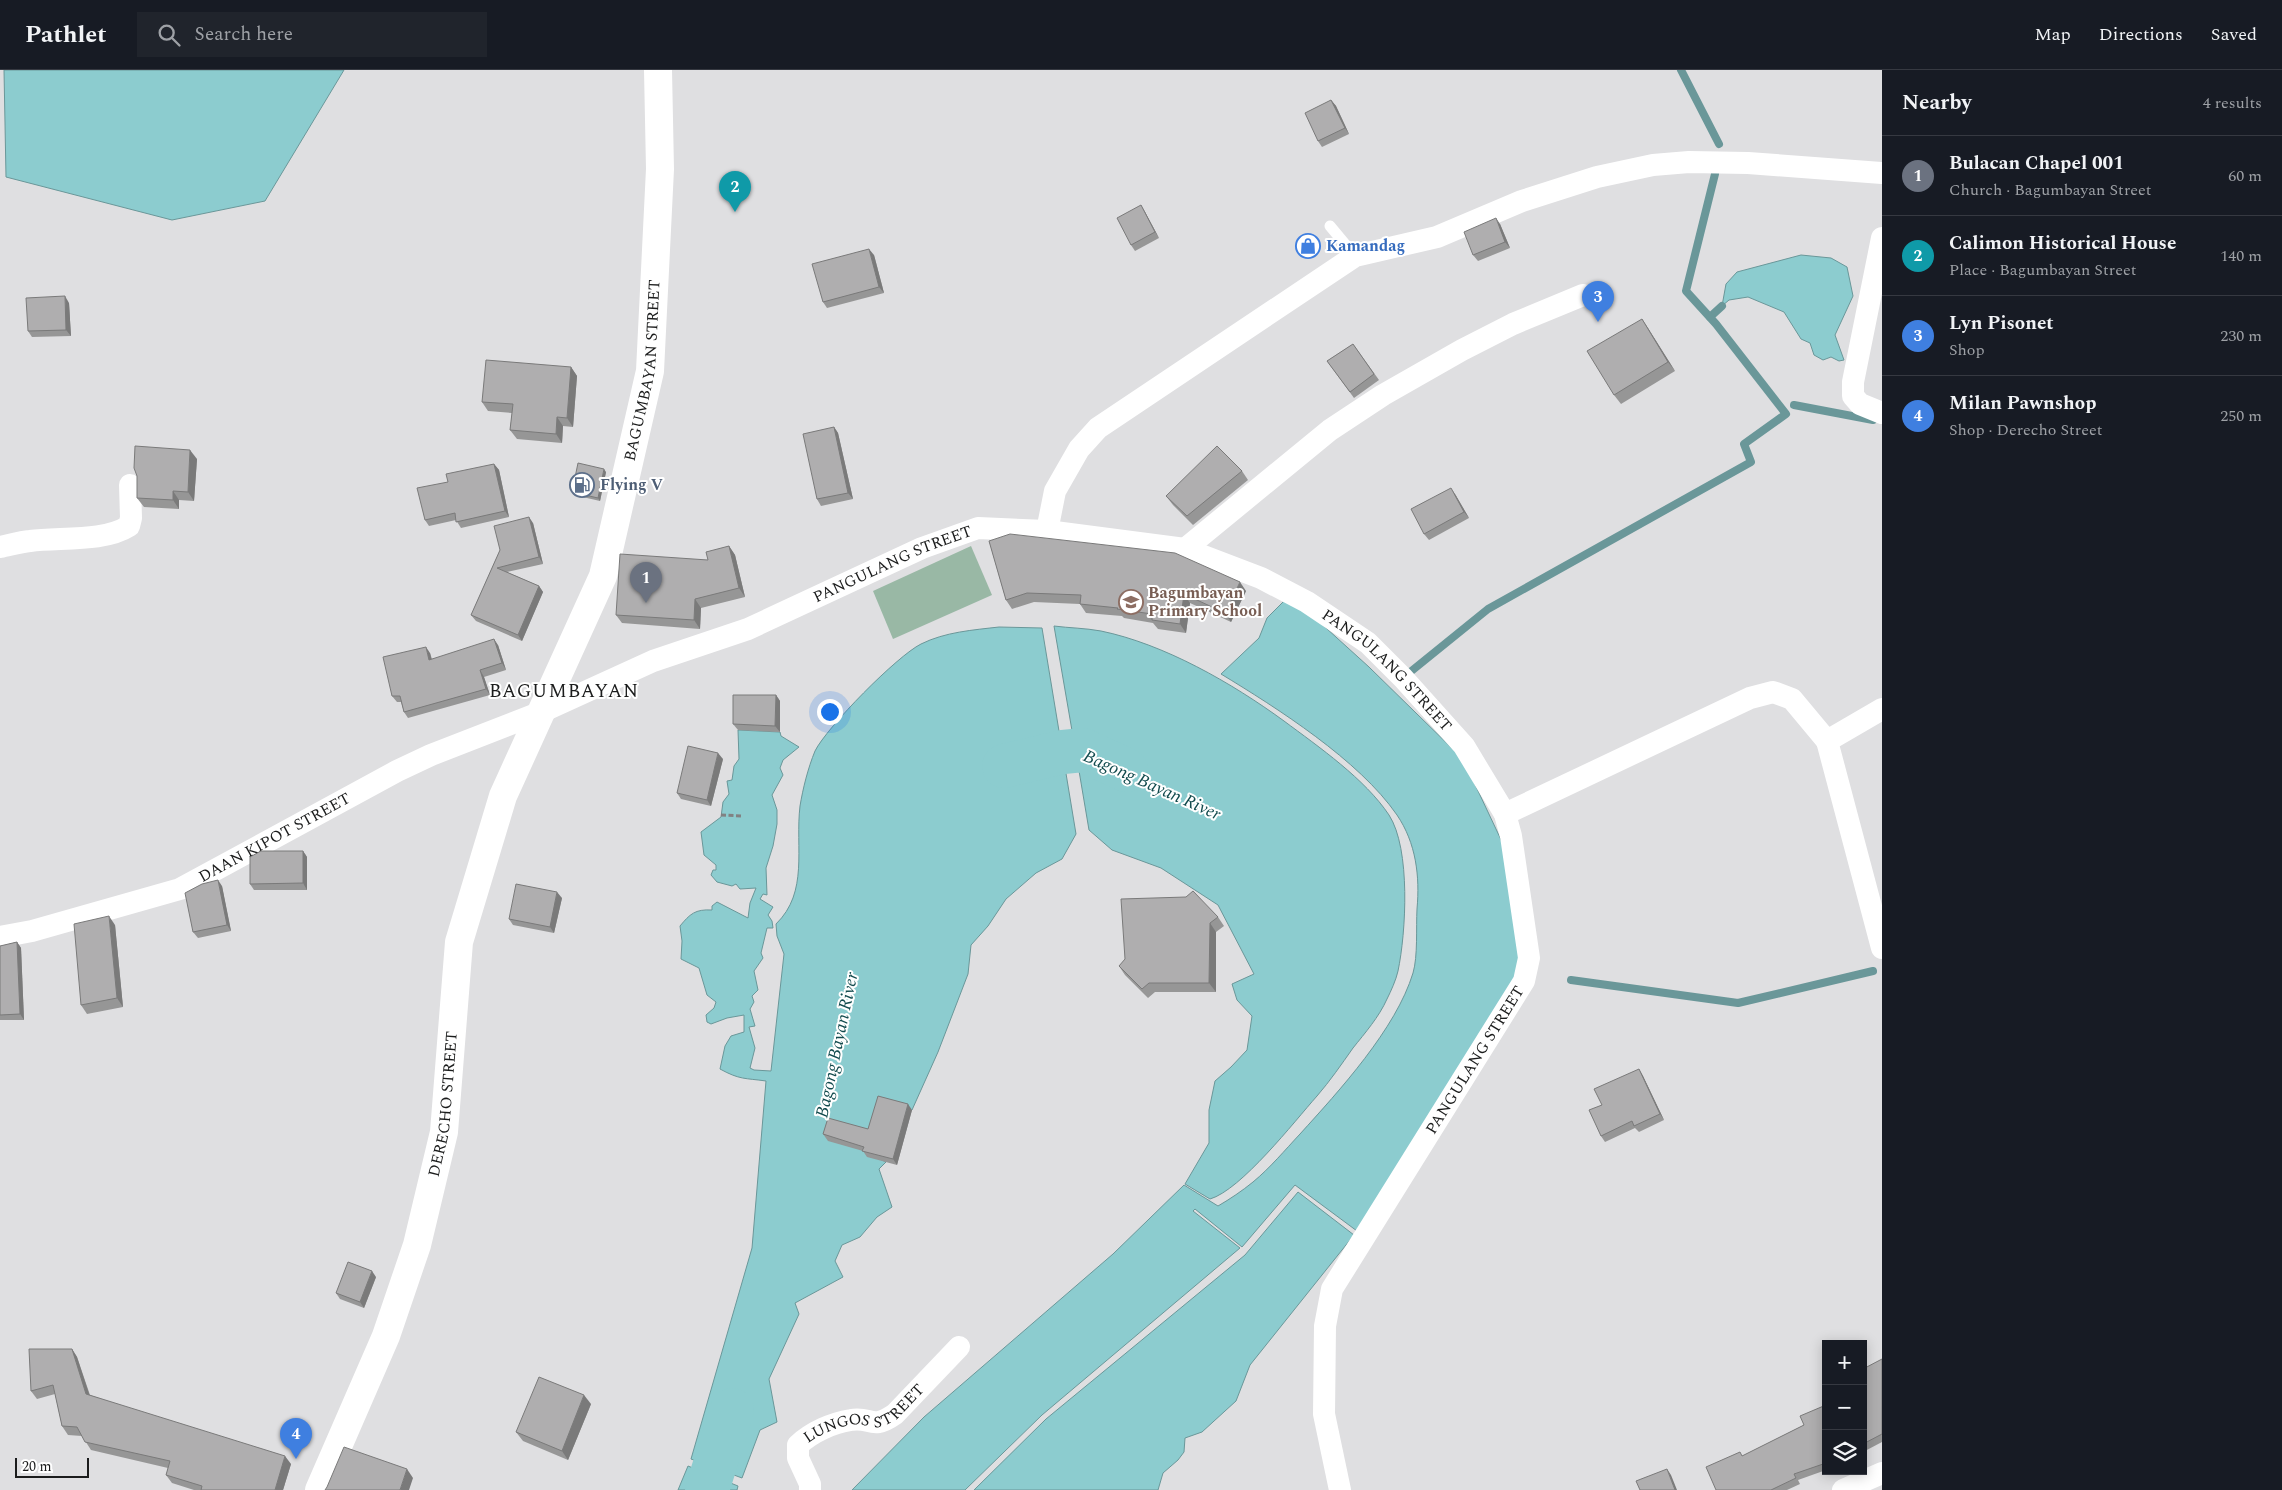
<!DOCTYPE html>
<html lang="en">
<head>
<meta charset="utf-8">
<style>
	:root { --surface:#171b24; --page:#20242c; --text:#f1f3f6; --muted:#9ea1a6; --line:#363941; --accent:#1264ce }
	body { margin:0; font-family:Spectral,serif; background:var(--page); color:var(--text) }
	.controls { position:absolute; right:15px; bottom:15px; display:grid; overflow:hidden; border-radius:0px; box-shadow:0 2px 12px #0003 }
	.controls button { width:45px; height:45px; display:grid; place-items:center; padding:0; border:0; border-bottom:1px solid var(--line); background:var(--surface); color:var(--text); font:25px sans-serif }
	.scale { position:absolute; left:15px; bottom:12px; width:74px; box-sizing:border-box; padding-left:5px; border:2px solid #1b1c1c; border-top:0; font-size:14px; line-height:18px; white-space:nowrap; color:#1b1c1c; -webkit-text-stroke:4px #fff; paint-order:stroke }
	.you { position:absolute; left:829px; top:641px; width:18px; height:18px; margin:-12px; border:4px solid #fff; border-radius:50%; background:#1a73e8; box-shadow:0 0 0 8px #1a73e833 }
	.badge { display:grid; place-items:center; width:32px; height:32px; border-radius:50%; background:var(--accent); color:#fff; font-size:16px; font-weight:700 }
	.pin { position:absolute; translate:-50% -41px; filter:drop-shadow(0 1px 2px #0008) }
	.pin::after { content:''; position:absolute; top:26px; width:18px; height:15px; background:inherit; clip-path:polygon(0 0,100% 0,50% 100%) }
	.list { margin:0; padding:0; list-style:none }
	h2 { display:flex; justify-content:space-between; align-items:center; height:65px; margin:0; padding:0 20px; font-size:21px }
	h2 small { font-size:16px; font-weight:400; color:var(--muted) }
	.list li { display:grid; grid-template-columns:32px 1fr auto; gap:15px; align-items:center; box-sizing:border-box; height:80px; padding:0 20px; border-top:1px solid var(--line) }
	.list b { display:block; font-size:19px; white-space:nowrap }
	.list p { margin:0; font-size:16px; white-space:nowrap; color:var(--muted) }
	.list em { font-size:16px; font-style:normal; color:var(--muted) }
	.icon { flex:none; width:28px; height:28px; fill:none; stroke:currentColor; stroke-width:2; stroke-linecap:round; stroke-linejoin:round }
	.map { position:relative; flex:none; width:1882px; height:1420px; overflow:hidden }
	header { display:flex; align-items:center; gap:30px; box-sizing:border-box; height:70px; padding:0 25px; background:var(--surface); border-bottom:1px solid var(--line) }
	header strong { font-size:24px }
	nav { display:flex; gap:28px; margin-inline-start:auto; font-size:18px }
	.search { width:350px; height:45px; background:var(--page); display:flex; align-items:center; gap:12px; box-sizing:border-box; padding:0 18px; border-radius:0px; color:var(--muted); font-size:19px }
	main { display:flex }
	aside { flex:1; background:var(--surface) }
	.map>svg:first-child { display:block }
	.green { fill:#99b8a5 }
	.water { fill:#8ccccf; stroke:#6a9799 }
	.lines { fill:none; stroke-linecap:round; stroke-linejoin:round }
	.stream { stroke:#6a9799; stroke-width:8 }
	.river { stroke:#8ccccf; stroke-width:44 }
	.path { stroke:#818283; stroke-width:3; stroke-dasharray:5 2.5; stroke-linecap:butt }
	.lane { stroke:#fff; stroke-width:11 }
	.street { stroke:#fff; stroke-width:22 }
	.secondary { stroke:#fff; stroke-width:28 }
	.wall { fill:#969696 }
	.shaded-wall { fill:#7a7a7a }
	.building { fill:#afaeaf; stroke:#7a7a7a }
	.labels { text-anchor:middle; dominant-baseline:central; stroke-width:4; stroke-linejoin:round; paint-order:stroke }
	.shop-label { font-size:16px; font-weight:bold; fill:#366cbe; stroke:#fff; text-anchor:start }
	.street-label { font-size:16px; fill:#1b1c1c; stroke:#fff }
	.service-label { font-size:16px; font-weight:bold; fill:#4e5e75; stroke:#fff; text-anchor:start }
	.education-label { font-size:16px; font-weight:bold; fill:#785e54; stroke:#fff; text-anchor:start }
	.water-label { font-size:18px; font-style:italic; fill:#124b4e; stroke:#fff }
	.quarter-label { font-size:19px; letter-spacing:1px; fill:#1b1c1c; stroke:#fff }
</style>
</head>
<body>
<header>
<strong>Pathlet</strong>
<div class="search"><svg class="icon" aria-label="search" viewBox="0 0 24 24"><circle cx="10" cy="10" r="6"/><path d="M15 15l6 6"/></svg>Search here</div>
<nav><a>Map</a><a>Directions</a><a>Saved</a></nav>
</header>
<main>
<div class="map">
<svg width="1882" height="1420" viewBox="0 0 1882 1420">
	<rect width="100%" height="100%" fill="#dfdfe1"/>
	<path class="green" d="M971,476L992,525L893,569L873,521Z"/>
	<g class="water">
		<path d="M4,0H344L265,131L172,150L6,107Z"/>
		<path d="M1801,185L1831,188L1847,197L1853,226L1835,265L1844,290L1839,291L1831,287L1823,290L1814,285L1810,273L1801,269L1784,242L1748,227L1729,230L1722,236L1726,214L1737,202Z"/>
		<path d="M1287,528L1315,548L1369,597L1463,689L1504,776L1525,903L1357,1161L1295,1115L1242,1177L1195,1139L1193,1141L1240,1178L1042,1345L965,1420H852L924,1347L1113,1184L1184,1115L1218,1136C1230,1129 1242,1121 1253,1112C1270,1098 1285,1080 1300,1064C1339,1021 1396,959 1413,903C1418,886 1416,858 1417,839C1420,806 1416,773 1397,745C1359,690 1277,638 1221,604L1259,568L1267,548Z"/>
		<path d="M1054,556C1069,558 1085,558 1101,561C1164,574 1232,613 1284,651C1319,677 1365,709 1389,745C1411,779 1406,863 1398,901C1396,910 1391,921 1387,929C1379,947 1365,963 1353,978C1341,995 1330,1011 1317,1026C1294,1052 1241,1120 1210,1129L1185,1114L1209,1073V1040L1215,1011L1231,997L1247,980L1252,946L1237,930L1232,914L1254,904L1218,835L1161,798L1112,780L1089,760L1076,683L1070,681L1075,678Z"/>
		<path d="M999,557L1042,558L1076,764L1062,789L1036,803L1006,829L988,856L971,875L968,904L938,982L912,1040L868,1083L886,1092L879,1099L892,1137L877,1147L860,1167L842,1175L835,1191L843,1207L795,1233L799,1244L769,1309L777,1352L760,1360L742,1408L691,1389L752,1178L766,1011C745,1008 740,1010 720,999L725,976L731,966L744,962V945L727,948L711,954L707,952L706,945L714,938L716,932L707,925L699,898L681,889L682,871L680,856C690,844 695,839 712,840V836L717,832L748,848L750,833L756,818L740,819L736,814L732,816L717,812L711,805L713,800H716V795L704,785L701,762L721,747L723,732L729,724L727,711L732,710L734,696L739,689L738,660L780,662L781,666L799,677L783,690L780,698L783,705L772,725L777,740V754L773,776L766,798L767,825L763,824L760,829L773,837L768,845L772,851L773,858H767L761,883L763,888L754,901L758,920L752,926L754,932L750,939L755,956L749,957L755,978L750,998L754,1000L771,1001L784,884L777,866L776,854C809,822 795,778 800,736C803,718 808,698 815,681C827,657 897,586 921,574C945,562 973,560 999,557Z"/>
		<path d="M1298,1122L1354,1165L1250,1295L1236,1331L1202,1362L1185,1368L1184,1382L1178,1390L1163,1403L1158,1420H974L1046,1349L1245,1185Z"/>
		<path d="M688,1396L738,1416L737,1420H678Z"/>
	</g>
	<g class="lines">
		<g class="stream">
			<path d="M1681,0L1719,74"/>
			<path d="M1710,247L1722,236"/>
			<path d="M1794,335L1873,350"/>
			<path d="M1404,607L1488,539L1751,392L1744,374L1786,344L1716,254L1686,221L1715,104"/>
			<path d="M1571,910L1738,933L1873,901"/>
		</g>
		<g class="river">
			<path d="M1004,696L1063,682L1083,680L1126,700"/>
			<path d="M707,1420L732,1340"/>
		</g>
		<path class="path" d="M721,745L742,746"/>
		<path class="lane" d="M1330,156L1355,186"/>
		<g class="street">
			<path d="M1882,168L1853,312V326L1860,334L1882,343"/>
			<path d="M1047,461L1055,421L1079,379L1098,358L1355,186L1437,167L1522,131L1597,107L1653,95L1689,92L1748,93L1882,103"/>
			<path d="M0,477C10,475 20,472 30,471C60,467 104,472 129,456L131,448L130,415"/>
			<path d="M1185,479L1330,360L1383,325L1462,280L1513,254L1583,225"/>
			<path d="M1827,671L1882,878"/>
			<path d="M1505,744L1750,628L1773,622L1792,629L1827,671L1882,639"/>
			<path id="s1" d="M0,867L32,861L180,819L397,701L431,685L539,643L653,591L748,559L922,478L978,458L1047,461L1185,479L1261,508L1307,532L1368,573L1403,608L1464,676L1505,744L1511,766L1529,888L1524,911L1332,1219L1325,1256L1324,1344L1340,1420"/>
			<path id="s2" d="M810,1420V1414L798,1388V1375C812,1362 832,1353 851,1350C871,1346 871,1361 895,1344L959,1277"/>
			<path d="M1843,1420L1882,1403"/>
		</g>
		<path class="secondary" id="s3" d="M319,1420L386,1266L417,1175L444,1062L459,872L503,726L603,506L650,301L660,99L658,0"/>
	</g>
	<g class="wall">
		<path d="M1331,30L1336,36L1349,64L1322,77L1318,71Z"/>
		<path d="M1141,135L1145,142L1159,168L1135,181L1131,175Z"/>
		<path d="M1500,154L1510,178L1478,191L1473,185Z"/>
		<path d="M874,185L884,223L827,238L823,232Z"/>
		<path d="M69,233L71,266L32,267L28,261Z"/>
		<path d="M1642,249L1675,301L1621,334L1614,325Z"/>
		<path d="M1353,274L1379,310L1354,328L1327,291Z"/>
		<path d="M571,297L577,306L573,357L563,356L562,373L517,369L510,360L512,343L488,341L482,332Z"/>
		<path d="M834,357L838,363L853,429L821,436L817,429Z"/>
		<path d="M197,389L194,431L179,430V439L144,437L137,428Z"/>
		<path d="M494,394L499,400L509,447L461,458L456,450L429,456L425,450L448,412Z"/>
		<path d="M1242,401L1248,410L1193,455L1173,435L1166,426Z"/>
		<path d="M606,402L600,431L574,425L572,422Z"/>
		<path d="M1455,424L1469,448L1429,470L1424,464Z"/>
		<path d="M533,453L543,494L507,502L539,516L543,522L522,571L476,551L471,545L500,480Z"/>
		<path d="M989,471L1246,521L1231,552L1190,533L1186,563L1158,559L1153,553L1124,548L1122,546L1086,543L1080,534L1034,532L1012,539L1006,530Z"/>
		<path d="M729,476L735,485L745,527L701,538L700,559L622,553L616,545L708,490Z"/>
		<path d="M498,575L506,600L484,607L490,625L408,648L404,642L401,632H397L392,626L430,583L432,589Z"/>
		<path d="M776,625L780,631V662L738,660L733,654Z"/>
		<path d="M723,689L711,736L681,729L677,723Z"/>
		<path d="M303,781L307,787V820H254L250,814Z"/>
		<path d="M222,816L231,861L198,868L193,862Z"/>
		<path d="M562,828L554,863L513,855L509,849Z"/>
		<path d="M1218,847L1224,856L1216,862V922H1155L1148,928L1125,905L1119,896Z"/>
		<path d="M115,855L123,937L87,944L81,935Z"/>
		<path d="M17,872L21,878L24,950H0V876Z"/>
		<path d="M1639,999L1643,1006L1664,1050L1639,1062L1635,1058L1605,1072L1601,1066L1602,1035Z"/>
		<path d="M912,1040L897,1095L867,1087L863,1081L828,1071L823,1064L868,1059Z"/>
		<path d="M376,1207L364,1238L340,1229L336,1223Z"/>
		<path d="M72,1279L77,1287L90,1325L291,1394L283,1420H194L172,1413L166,1405L168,1398L91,1380L82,1366L68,1365L62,1356L55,1324L37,1329L31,1321Z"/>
		<path d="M1882,1289V1372L1863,1382V1309L1866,1308Z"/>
		<path d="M591,1334L568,1390L523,1371L516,1362Z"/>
		<path d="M1826,1335V1400L1798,1410L1800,1414L1787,1420H1716L1743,1386L1804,1355Z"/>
	</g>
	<g class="shaded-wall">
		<path d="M1331,30L1336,36L1349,64L1345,58Z"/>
		<path d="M1141,135L1145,142L1159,168L1155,162Z"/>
		<path d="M1496,148L1500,154L1510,178L1505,172Z"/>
		<path d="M869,179L874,185L884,223L879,217Z"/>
		<path d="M65,226L69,233L71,266L66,260Z"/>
		<path d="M1642,249L1648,258L1675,301L1668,292Z"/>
		<path d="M571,297L577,306L573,357L567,348Z"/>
		<path d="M557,347L563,356L562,373L556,364Z"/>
		<path d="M834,357L838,363L853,429L848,423Z"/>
		<path d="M190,380L197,389L194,431L188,422Z"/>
		<path d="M494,394L499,400L509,447L505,441Z"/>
		<path d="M604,399L606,402L600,431L598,428Z"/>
		<path d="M1451,418L1455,424L1469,448L1464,442Z"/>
		<path d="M173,421L179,430V439L173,430Z"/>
		<path d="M529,447L533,453L543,494L539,487Z"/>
		<path d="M729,476L735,485L745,527L739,518Z"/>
		<path d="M1240,512L1246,521L1231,552L1225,543Z"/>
		<path d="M539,516L543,522L522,571L518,565Z"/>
		<path d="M1184,524L1190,533L1186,563L1180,554Z"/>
		<path d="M695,529L701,538L700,559L694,550Z"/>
		<path d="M494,569L498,575L506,600L502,593Z"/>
		<path d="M426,577L430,583L433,596L429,590Z"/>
		<path d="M480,600L484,607L490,625L486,619Z"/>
		<path d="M776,625L780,631V662L775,656Z"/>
		<path d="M718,683L723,689L711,736L707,730Z"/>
		<path d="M303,781L307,787V820L303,813Z"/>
		<path d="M218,810L222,816L231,861L227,855Z"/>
		<path d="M557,822L562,828L554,863L550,857Z"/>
		<path d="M109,846L115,855L123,937L117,928Z"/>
		<path d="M1210,853L1216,862V922L1209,913Z"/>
		<path d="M17,872L21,878L24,950L20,944Z"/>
		<path d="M1639,999L1643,1006L1664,1050L1660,1044Z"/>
		<path d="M908,1034L912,1040L897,1095L893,1089Z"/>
		<path d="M372,1201L376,1207L364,1238L360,1232Z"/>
		<path d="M72,1279L77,1287L92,1333L86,1324Z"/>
		<path d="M584,1325L591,1334L568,1390L562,1381Z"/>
		<path d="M285,1386L291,1394L283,1420H275Z"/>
		<path d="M407,1399L413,1408L409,1420H400Z"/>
		<path d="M1667,1399L1671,1405L1677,1420H1675Z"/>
	</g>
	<g class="building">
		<path d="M1331,30L1345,58L1318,71L1305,43Z"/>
		<path d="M1141,135L1155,162L1131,175L1117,148Z"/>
		<path d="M1496,148L1505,172L1473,185L1464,162Z"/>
		<path d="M869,179L879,217L823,232L812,194Z"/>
		<path d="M65,226L66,260L28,261L26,228Z"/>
		<path d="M1642,249L1668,292L1614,325L1587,281Z"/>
		<path d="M1353,274L1374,304L1350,322L1327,291Z"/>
		<path d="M486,290L571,297L567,348L557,347L556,364L510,360L513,334L482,332Z"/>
		<path d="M834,357L848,423L817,429L803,364Z"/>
		<path d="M135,376L190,380L188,422L173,421V430L137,428V406L134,398Z"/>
		<path d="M1217,376L1242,401L1187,446L1166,426Z"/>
		<path d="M578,393L604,399L598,428L572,422Z"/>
		<path d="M494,394L505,441L456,452L455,443L425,450L417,418L448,412L446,404Z"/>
		<path d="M1451,418L1464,442L1424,464L1411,439Z"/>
		<path d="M529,447L539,487L497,498L539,516L518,565L471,545L500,480L494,456Z"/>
		<path d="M1010,464L1175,483L1240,512L1225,543L1184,524L1180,554L1152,550V544L1117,539L1118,538L1080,534L1081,525L1027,523L1006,530L989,471Z"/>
		<path d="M729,476L739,518L695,529L694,550L616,545L620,484L708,490L706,482Z"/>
		<path d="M494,569L502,593L480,600L486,619L404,642L400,626H392L383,587L426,577L429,590Z"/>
		<path d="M733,625H776L775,656L733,654Z"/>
		<path d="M688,676L718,683L707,730L677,723Z"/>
		<path d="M261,781H303V813L250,814V787Z"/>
		<path d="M218,810L227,855L193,862L185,823L202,814Z"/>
		<path d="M516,814L557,822L550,857L509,849Z"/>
		<path d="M1193,821L1218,847L1210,853L1209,913H1149L1142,919L1119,896L1125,889L1121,829L1186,827Z"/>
		<path d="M109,846L117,928L81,935L74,854Z"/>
		<path d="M17,872L20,944L0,945V876Z"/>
		<path d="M1639,999L1660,1044L1634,1056L1632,1051L1601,1066L1589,1040L1602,1035L1594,1019Z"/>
		<path d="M878,1026L908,1034L893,1089L862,1081L864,1077L823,1064L828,1048L868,1059Z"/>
		<path d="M348,1192L372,1201L360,1232L336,1223Z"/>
		<path d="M29,1279H72L86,1324L285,1386L275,1420H201L202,1416L166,1405L170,1391L85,1372L77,1357L62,1356L53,1315L31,1321Z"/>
		<path d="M1882,1289V1364L1863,1374V1309L1866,1308L1863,1303V1299Z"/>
		<path d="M539,1307L584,1325L562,1381L516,1362Z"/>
		<path d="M1826,1335V1393L1794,1404L1796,1408L1771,1420H1716L1706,1397L1740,1382L1742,1386L1804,1355L1800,1346Z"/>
		<path d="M344,1377L407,1399L400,1420H325L327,1417Z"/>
		<path d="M1667,1399L1675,1420H1640L1636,1411Z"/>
	</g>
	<defs>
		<symbol id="shop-ring" viewBox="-11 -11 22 22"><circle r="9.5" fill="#fff" stroke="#3f7fe0" stroke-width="1.5"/><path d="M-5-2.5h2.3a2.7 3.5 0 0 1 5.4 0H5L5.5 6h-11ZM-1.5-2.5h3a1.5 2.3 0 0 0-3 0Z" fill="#3f7fe0"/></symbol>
		<symbol id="fuel-ring" viewBox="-11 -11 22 22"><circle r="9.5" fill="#fff" stroke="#5c6f8a" stroke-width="1.5"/><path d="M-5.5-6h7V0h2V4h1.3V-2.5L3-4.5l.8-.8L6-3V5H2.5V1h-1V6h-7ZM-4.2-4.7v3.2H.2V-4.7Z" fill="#5c6f8a"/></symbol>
		<symbol id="school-ring" viewBox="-11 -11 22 22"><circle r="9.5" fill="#fff" stroke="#8d6e63" stroke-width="1.5"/><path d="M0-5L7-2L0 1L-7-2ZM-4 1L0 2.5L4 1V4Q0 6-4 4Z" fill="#8d6e63"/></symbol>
	</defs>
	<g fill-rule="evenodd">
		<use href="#shop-ring" x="1294" y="162" width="28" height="28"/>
		<use href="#fuel-ring" x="568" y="401" width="28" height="28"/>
		<use href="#school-ring" x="1117" y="518" width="28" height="28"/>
	</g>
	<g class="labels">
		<g class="shop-label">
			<text x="1326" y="176">Kamandag</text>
		</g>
		<g class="street-label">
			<text stroke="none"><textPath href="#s3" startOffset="1175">BAGUMBAYAN STREET</textPath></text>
			<text stroke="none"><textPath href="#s1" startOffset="971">PANGULANG STREET</textPath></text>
			<text stroke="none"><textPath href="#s1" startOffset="1511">PANGULANG STREET</textPath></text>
			<text stroke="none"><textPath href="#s1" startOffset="294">DAAN KIPOT STREET</textPath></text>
			<text transform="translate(1475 990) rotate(-58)">PANGULANG STREET</text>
			<text stroke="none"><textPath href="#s3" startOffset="408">DERECHO STREET</textPath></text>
			<text stroke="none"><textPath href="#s2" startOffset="124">LUNGOS STREET</textPath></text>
		</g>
		<g class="service-label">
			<text x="600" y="415">Flying V</text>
		</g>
		<g class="education-label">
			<text x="1148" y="523">Bagumbayan<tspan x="1148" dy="18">Primary School</tspan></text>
		</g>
		<g class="water-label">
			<text transform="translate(1152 715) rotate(24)">Bagong Bayan River</text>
			<text transform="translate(837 975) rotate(-78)">Bagong Bayan River</text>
		</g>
		<g class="quarter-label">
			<text x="564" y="621">BAGUMBAYAN</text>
		</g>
	</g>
</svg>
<div class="controls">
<button>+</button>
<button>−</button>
<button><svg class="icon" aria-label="layers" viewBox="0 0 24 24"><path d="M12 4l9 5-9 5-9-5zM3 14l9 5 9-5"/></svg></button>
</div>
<div class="scale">20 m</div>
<div class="you"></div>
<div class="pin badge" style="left:646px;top:533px;background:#6b7280">1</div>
<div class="pin badge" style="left:735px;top:142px;background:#0f9aa8">2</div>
<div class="pin badge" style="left:1598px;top:252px;background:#3f7fe0">3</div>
<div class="pin badge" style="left:296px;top:1389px;background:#3f7fe0">4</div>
</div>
<aside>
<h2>Nearby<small>4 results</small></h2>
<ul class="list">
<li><span class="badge" style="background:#6b7280">1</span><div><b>Bulacan Chapel 001</b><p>Church · Bagumbayan Street</p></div><em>60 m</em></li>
<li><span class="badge" style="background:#0f9aa8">2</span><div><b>Calimon Historical House</b><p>Place · Bagumbayan Street</p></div><em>140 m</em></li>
<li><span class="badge" style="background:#3f7fe0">3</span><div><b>Lyn Pisonet</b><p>Shop</p></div><em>230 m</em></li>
<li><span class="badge" style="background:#3f7fe0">4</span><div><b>Milan Pawnshop</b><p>Shop · Derecho Street</p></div><em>250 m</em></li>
</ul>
</aside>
</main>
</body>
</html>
